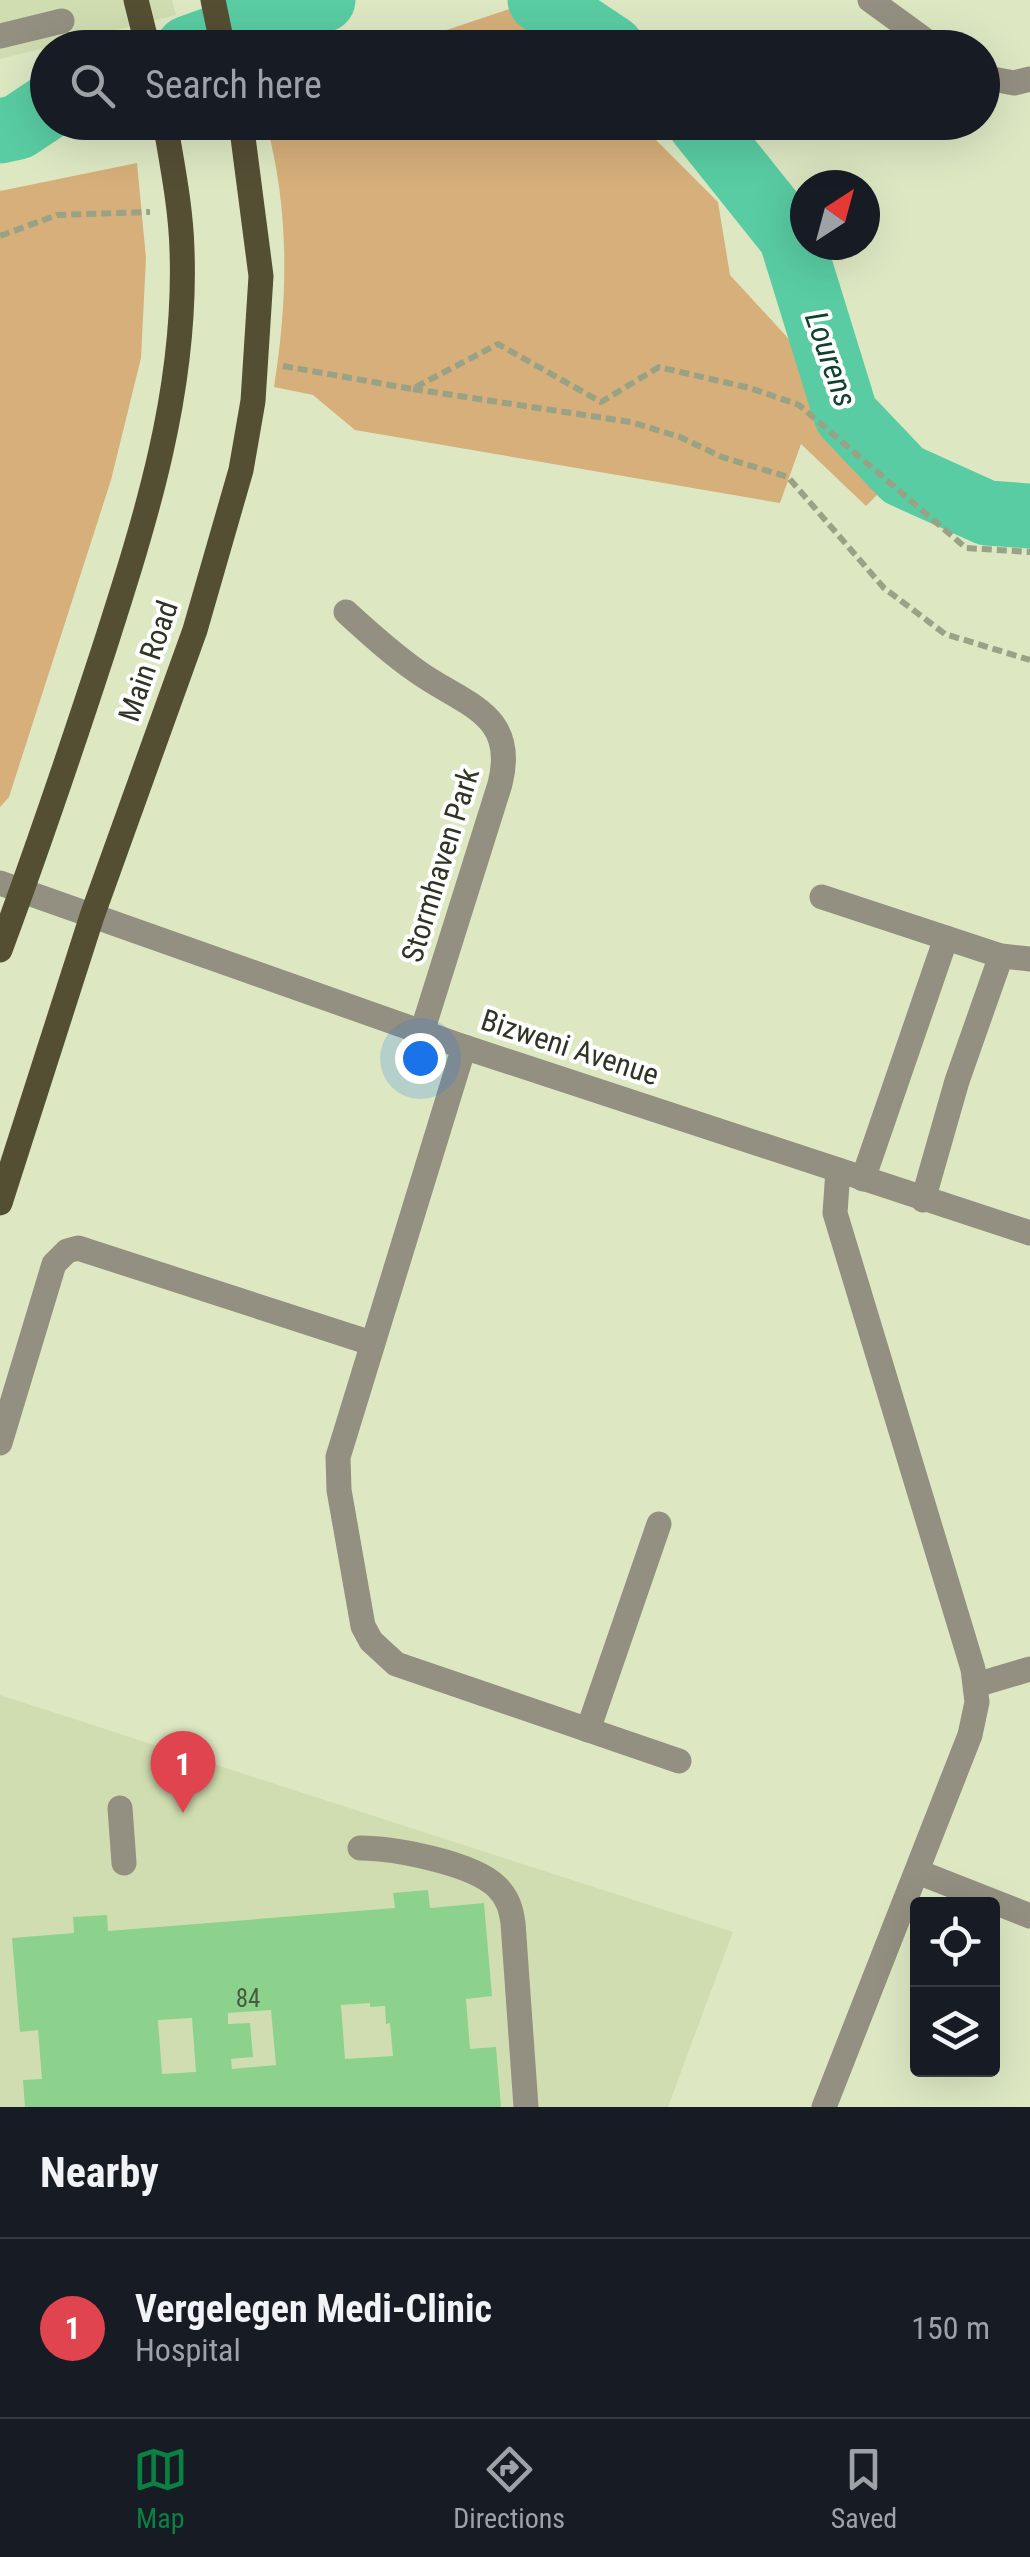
<!DOCTYPE html>
<html lang="en">
<head>
<meta charset="utf-8">
<style>
	:root { --surface:#171b24; --page:#20242c; --text:#f1f3f6; --muted:#9ea1a6; --line:#363941; --accent:#0b8043 }
	body { margin:0; font-family:"Roboto Condensed",sans-serif; background:var(--page); color:var(--text) }
	.controls { position:absolute; right:30px; bottom:30px; display:grid; overflow:hidden; border-radius:10px; box-shadow:0 10px 40px #0002 }
	.controls button { width:90px; height:90px; display:grid; place-items:center; padding:0; border:0; border-bottom:2px solid var(--line); background:var(--surface); color:var(--text); font:50px sans-serif }
	.compass { position:absolute; left:790px; top:170px; width:90px; height:90px; border-radius:50%; background:var(--surface); box-shadow:0 10px 40px #0002; rotate:36deg }
	.you { position:absolute; left:420px; top:1058px; width:35px; height:35px; margin:-25px; border:8px solid #fff; border-radius:50%; background:#1a73e8; box-shadow:0 0 0 15px #1a73e833 }
	.badge { display:grid; place-items:center; width:65px; height:65px; border-radius:50%; background:var(--accent); color:#fff; font-size:32px; font-weight:700 }
	.pin { position:absolute; translate:-50% -82px; filter:drop-shadow(0 2px 5px #0008) }
	.pin::after { content:''; position:absolute; top:52px; width:35px; height:30px; background:inherit; clip-path:polygon(0 0,100% 0,50% 100%) }
	.list { margin:0; padding:0; list-style:none }
	h2 { display:flex; justify-content:space-between; align-items:center; height:130px; margin:0; padding:0 40px; font-size:42px }
	h2 small { font-size:32px; font-weight:400; color:var(--muted) }
	.list li { display:grid; grid-template-columns:65px 1fr auto; gap:30px; align-items:center; box-sizing:border-box; height:180px; padding:0 40px; border-top:2px solid var(--line) }
	.list b { display:block; font-size:38px; white-space:nowrap }
	.list p { margin:0; font-size:32px; white-space:nowrap; color:var(--muted) }
	.list em { font-size:32px; font-style:normal; color:var(--muted) }
	.icon { flex:none; width:55px; height:55px; fill:none; stroke:currentColor; stroke-width:2; stroke-linecap:round; stroke-linejoin:round }
	.map { position:relative; flex:none; width:1030px; height:2107px; overflow:hidden }
	.search { position:absolute; background:var(--surface); box-shadow:0 10px 40px #0002; left:30px; right:30px; top:30px; height:110px; display:flex; align-items:center; gap:25px; box-sizing:border-box; padding:0 35px; border-radius:55px; color:var(--muted); font-size:38px }
	.sheet { height:310px; background:var(--surface) }
	nav { display:flex; justify-content:space-around; align-items:center; box-sizing:border-box; height:140px; border-top:2px solid var(--line); background:var(--surface); font-size:28px; color:var(--muted) }
	nav a { display:grid; justify-items:center; gap:5px }
	nav .on { color:var(--accent) }
	.map>svg:first-child { display:block }
	.built { fill:#d0ddb1 }
	.green { fill:#d6af7a }
	.lines { fill:none; stroke-linecap:round; stroke-linejoin:round }
	.river { stroke:#59cca3; stroke-width:65 }
	.building { fill:#8dd28c; fill-rule:evenodd }
	.path { stroke:#99a285; stroke-width:6; stroke-dasharray:10 5; stroke-linecap:butt }
	.minor { stroke:#949081; stroke-width:25 }
	.major { stroke:#544e33; stroke-width:25 }
	.labels { text-anchor:middle; dominant-baseline:central; stroke-width:8; stroke-linejoin:round; paint-order:stroke }
	.number-label { font-size:25px; fill:#475c3f }
	.street-label { font-size:30px; fill:#303425; stroke:#fff }
	.water-label { font-size:32px; font-style:italic; fill:#104232; stroke:#fff }
</style>
</head>
<body>
<div class="map">
<svg width="1030" height="2107" viewBox="0 0 1030 2107">
	<rect width="100%" height="100%" fill="#dde8c3"/>
	<g class="built">
		<path d="M0,0H172L176,15L0,59Z"/>
		<path d="M0,1695L733,1932L668,2107H0Z"/>
	</g>
	<g class="green">
		<path d="M512,8L555,31L571,47H396Z"/>
		<path d="M266,123H639L718,202L730,275L798,349L834,419L895,477L866,506L801,444L780,503L355,430L313,395L274,387C288,299 290,210 266,123Z"/>
		<path d="M137,163L146,258L141,358L111,480L9,797L0,807V191Z"/>
	</g>
	<g class="lines">
		<g class="river">
			<path d="M540,0L612,48"/>
			<path d="M188,48L323,0"/>
			<path d="M699,122L791,237L846,415L903,475L987,513L1030,516"/>
			<path d="M0,131L18,127L48,107"/>
		</g>
	</g>
	<path class="building" d="M428,1890L430,1908L484,1903L492,1996L466,1999L470,2049L496,2047L501,2107H25L23,2080L42,2079L38,2030L20,2032L12,1938L74,1933L73,1917L107,1915L108,1931L395,1908L393,1893ZM370,2003V2007L385,2006L386,2024L390,2023L393,2056L345,2059L341,2005ZM271,2010L276,2065L232,2069L231,2059L253,2057L250,2023L228,2024V2013ZM192,2018L196,2072L162,2074L158,2020Z"/>
	<g class="lines">
		<g class="path">
			<path d="M0,236L57,215L150,212"/>
			<path d="M283,366L412,389L498,344L601,402L659,367L750,388L799,405L966,548L1030,552"/>
			<path d="M413,389L631,422L680,437L722,457L788,477L884,588L945,634L1030,660"/>
		</g>
		<g class="minor">
			<path d="M870,0L936,48"/>
			<path d="M0,36L62,21"/>
			<path d="M982,77L1014,83L1030,79"/>
			<path d="M346,612C369,633 392,654 418,672C464,705 518,713 500,784L422,1032"/>
			<path d="M0,883L464,1047L1030,1233"/>
			<path d="M822,897L1001,956L1030,959"/>
			<path d="M464,1047L338,1457L339,1490L363,1626L371,1641L396,1664L679,1761"/>
			<path d="M863,1179L946,938"/>
			<path d="M923,1200L957,1081L1001,956"/>
			<path d="M0,1443L54,1264L67,1251L78,1248L371,1343"/>
			<path d="M976,1685L1030,1669"/>
			<path d="M588,1730L659,1524"/>
			<path d="M120,1808L124,1863"/>
			<path d="M360,1848C394,1848 473,1863 497,1887C508,1898 511,1909 513,1923L526,2107"/>
			<path d="M918,1872L1030,1916"/>
			<path d="M824,2107L970,1735L977,1702L973,1669L835,1213L838,1170"/>
		</g>
		<g class="major">
			<path d="M136,0L148,48"/>
			<path d="M213,0L223,48"/>
			<path d="M0,950C37,850 71,750 104,649C146,518 187,390 182,250C181,208 172,164 165,122"/>
			<path d="M0,1203L92,916L195,630L241,470L253,401L261,276L241,122"/>
		</g>
	</g>
	<g class="labels">
		<g class="number-label">
			<text x="248" y="1998">84</text>
		</g>
		<g class="street-label">
			<text transform="translate(148 661) rotate(-71)">Main Road</text>
			<text transform="translate(440 865) rotate(-73)">Stormhaven Park</text>
			<text transform="translate(570 1047) rotate(18)">Bizweni Avenue</text>
		</g>
		<g class="water-label">
			<text transform="translate(831 359) rotate(71)">Lourens</text>
		</g>
	</g>
</svg>
<div class="controls">
<button><svg class="icon" aria-label="locate" viewBox="0 0 24 24"><circle cx="12" cy="12" r="6"/><path d="M12 2v4M12 18v4M2 12h4M18 12h4"/></svg></button>
<button><svg class="icon" aria-label="layers" viewBox="0 0 24 24"><path d="M12 4l9 5-9 5-9-5zM3 14l9 5 9-5"/></svg></button>
</div>
<svg class="compass" viewBox="-18 -18 36 36"><path d="M0-13l5 13h-10z" fill="#e53935"/><path d="M0 13l5-13h-10z" fill="#9ea1a6"/></svg>
<div class="you"></div>
<div class="pin badge" style="left:183px;top:1813px;background:#e0444e">1</div>
<div class="search"><svg class="icon" aria-label="search" viewBox="0 0 24 24"><circle cx="10" cy="10" r="6"/><path d="M15 15l6 6"/></svg>Search here</div>
</div>
<section class="sheet">
<h2>Nearby<small></small></h2>
<ul class="list">
<li><span class="badge" style="background:#e0444e">1</span><div><b>Vergelegen Medi-Clinic</b><p>Hospital</p></div><em>150 m</em></li>
</ul>
</section>
<nav>
<a class="on"><svg class="icon" aria-label="map" viewBox="0 0 24 24"><path d="M3 6l6-2 6 2 6-2v14l-6 2-6-2-6 2zM9 4v14M15 6v14"/></svg>Map</a>
<a><svg class="icon" aria-label="directions" viewBox="0 0 24 24"><path d="M12 3l9 9-9 9-9-9zM9 14v-3h6M13 9l2 2-2 2"/></svg>Directions</a>
<a><svg class="icon" aria-label="saved" viewBox="0 0 24 24"><path d="M7 4h10v16l-5-4-5 4z"/></svg>Saved</a>
</nav>
</body>
</html>
